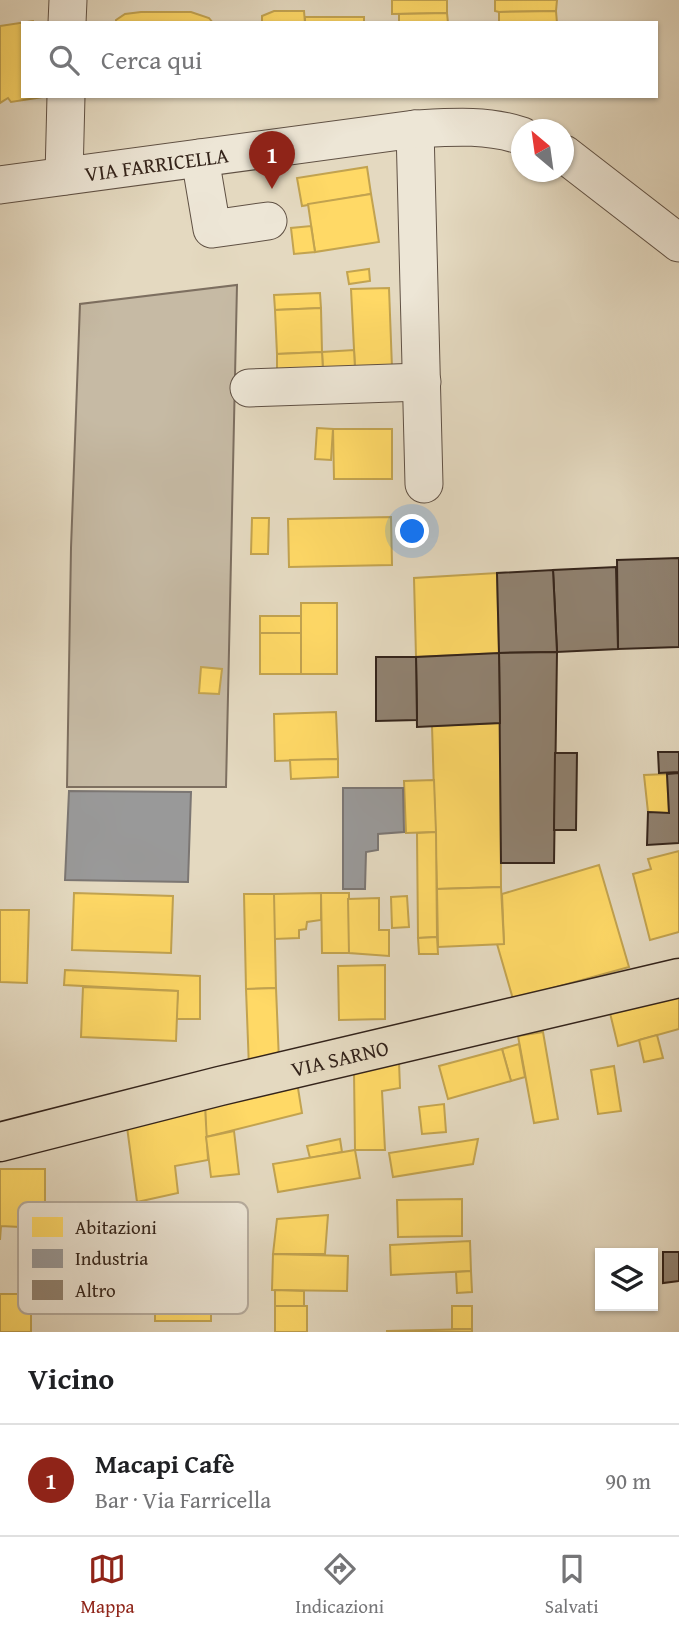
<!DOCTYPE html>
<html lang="it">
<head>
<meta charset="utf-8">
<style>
	:root { --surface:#fff; --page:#f2f2f2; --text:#202124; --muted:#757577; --line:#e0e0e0; --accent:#8f2418 }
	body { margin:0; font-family:"Gentium Book Plus",serif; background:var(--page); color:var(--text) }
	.controls { position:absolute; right:21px; bottom:21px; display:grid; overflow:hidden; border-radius:0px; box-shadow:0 2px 5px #0004 }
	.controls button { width:63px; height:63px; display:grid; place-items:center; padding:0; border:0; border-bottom:2px solid var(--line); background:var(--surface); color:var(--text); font:35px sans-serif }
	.compass { position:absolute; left:511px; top:119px; width:63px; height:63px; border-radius:50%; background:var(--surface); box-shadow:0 2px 5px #0004; rotate:331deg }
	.you { position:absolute; left:413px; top:532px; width:24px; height:24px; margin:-18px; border:5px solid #fff; border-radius:50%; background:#1a73e8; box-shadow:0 0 0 10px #1a73e833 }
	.badge { display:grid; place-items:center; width:46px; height:46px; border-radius:50%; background:var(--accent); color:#fff; font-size:23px; font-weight:700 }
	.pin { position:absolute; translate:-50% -58px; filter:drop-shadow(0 2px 4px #0008) }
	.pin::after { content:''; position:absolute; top:37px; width:24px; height:21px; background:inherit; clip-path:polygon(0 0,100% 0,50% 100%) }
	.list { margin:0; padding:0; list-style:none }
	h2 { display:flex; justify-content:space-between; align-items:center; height:91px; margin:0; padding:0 28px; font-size:30px }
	h2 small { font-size:23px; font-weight:400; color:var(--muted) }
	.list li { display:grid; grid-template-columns:46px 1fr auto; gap:21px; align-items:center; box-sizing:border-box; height:112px; padding:0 28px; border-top:2px solid var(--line) }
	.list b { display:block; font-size:26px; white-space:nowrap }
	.list p { margin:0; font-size:23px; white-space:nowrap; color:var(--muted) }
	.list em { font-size:23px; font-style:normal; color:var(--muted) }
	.icon { flex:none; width:38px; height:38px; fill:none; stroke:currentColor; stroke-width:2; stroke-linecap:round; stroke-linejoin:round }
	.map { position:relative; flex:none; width:679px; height:1332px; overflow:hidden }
	.search { position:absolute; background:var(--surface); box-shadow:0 2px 5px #0004; left:21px; right:21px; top:21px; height:77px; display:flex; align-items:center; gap:18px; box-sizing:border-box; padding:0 24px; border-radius:0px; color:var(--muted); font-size:26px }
	.sheet { height:203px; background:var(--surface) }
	nav { display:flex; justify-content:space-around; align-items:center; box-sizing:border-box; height:98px; border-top:2px solid var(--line); background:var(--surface); font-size:19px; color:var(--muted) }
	nav a { display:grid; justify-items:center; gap:4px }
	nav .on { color:var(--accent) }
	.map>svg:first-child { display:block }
	.green { fill:#c6baa4; stroke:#7d6f60; stroke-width:2 }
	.homes { fill:#ffd966; stroke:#c2a350; stroke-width:2 }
	.industry { fill:#999; stroke:#7b7673; stroke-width:2 }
	.building { fill:#908271; stroke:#34241b; stroke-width:2 }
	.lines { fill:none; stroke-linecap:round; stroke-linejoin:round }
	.minor-casing { stroke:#605144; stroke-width:39 }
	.major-casing { stroke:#34241b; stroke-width:41 }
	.minor { stroke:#ede6d6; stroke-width:37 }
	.major { stroke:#e4d9c0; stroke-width:38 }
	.labels { text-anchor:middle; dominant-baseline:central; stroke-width:7; stroke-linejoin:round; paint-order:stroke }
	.street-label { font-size:21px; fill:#34241b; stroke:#ede6d6 }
	.key { fill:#ede6d6; stroke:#b6ac9e; stroke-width:2 }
	.key-label { font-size:19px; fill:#34241b }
</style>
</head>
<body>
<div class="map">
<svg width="679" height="1332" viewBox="0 0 679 1332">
	<rect width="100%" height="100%" fill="#e4d9c0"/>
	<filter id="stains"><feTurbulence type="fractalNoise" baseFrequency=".00286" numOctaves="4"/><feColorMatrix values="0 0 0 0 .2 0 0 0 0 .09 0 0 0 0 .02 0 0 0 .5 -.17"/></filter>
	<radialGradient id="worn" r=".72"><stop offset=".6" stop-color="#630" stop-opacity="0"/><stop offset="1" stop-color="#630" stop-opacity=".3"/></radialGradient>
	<path class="green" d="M237,285L226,787H67L71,548L80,304Z"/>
	<g class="homes">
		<path d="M392,0H447V13L392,14Z"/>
		<path d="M495,0H557L556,11L499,12L495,11Z"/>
		<path d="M274,11H304L305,23H262V16Z"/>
		<path d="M556,11L557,23H499V12Z"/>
		<path d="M141,12H191L209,18L213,23H116V20L125,14Z"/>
		<path d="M447,13L448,23H399V14Z"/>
		<rect x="305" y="17" width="59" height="6"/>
		<path d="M33,21L34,23H23V96L43,97L11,102L8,98L0,103V26Z"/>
		<path d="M367,167L371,194L302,206L297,178Z"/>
		<path d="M371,194L379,242L315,252L308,204Z"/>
		<path d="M311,226L315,252L294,254L291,228Z"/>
		<path d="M369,269L370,281L349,284L347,272Z"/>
		<path d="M389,288L392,368L355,369L351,289Z"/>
		<path d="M320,293L321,308L275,310L274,295Z"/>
		<path d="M321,308L322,352L277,354L275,310Z"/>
		<path d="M354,350L355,369L323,371L322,352Z"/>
		<path d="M322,352L323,371L277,373V354Z"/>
		<path d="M317,428L333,429L331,460L315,459Z"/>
		<path d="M333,429H392V479H334Z"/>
		<path d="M391,517L392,565L289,567L288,519Z"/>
		<path d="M252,518H269L268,554H251Z"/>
		<path d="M497,573L499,653L416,657L414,578Z"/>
		<rect x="301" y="603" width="36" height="71"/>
		<rect x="260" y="616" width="41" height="17"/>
		<rect x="260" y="633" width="41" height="41"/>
		<path d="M201,667L222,669L219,694L199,693Z"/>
		<path d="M336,712L338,759L275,761L274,714Z"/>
		<path d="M500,723L501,887L437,889L432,726Z"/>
		<path d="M338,759V777L291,779L290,760Z"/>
		<path d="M667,774L669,813L648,812L644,775Z"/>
		<path d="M434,780L436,832L406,833L404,781Z"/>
		<path d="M436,832L437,937L418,938L417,833Z"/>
		<path d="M679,851V932L650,940L633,874L651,869L648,859Z"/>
		<path d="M599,865L629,967L513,999L497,944H504L502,894Z"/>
		<path d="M501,887L504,944L438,947L437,889Z"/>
		<path d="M74,893L173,896L171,953L72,950Z"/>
		<path d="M321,893H349V953H322Z"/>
		<path d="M321,893V920L307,922L306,929L299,930V938L274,939V894Z"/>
		<path d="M244,894H274L276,988L246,989Z"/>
		<path d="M407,896L409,927L392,928L391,897Z"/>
		<path d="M379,898V930H389V956L349,953L348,899Z"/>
		<path d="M0,910H29L27,983L0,982Z"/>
		<path d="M437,937L438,954H419L418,938Z"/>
		<path d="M385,965V1019L339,1020L338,966Z"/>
		<path d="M65,970L200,976V1019H176L178,991L64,985Z"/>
		<path d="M83,987L178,991L176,1041L81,1037Z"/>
		<path d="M276,988L279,1061L249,1068L246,989Z"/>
		<path d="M679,995V1029L618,1046L610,1013Z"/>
		<path d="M543,1032L558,1119L534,1123L518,1036Z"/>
		<path d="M657,1035L663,1058L644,1062L639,1040Z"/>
		<path d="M519,1044L525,1077L511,1081L502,1049Z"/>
		<path d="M502,1049L511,1081L448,1099L439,1066Z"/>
		<path d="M399,1062L400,1088L382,1091L385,1150H355L354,1071Z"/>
		<path d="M614,1066L621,1111L598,1114L591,1070Z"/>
		<path d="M297,1082L302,1113L206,1137L205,1106Z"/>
		<path d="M444,1104L446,1132L422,1134L419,1107Z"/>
		<path d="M205,1106L208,1160L175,1166L178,1193L137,1202L127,1127Z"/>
		<path d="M234,1131L239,1174L211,1177L206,1137Z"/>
		<path d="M340,1139L342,1152L310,1158L307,1146Z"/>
		<path d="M478,1139L473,1164L393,1177L389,1153Z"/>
		<path d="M355,1150L360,1178L278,1192L273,1164Z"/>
		<path d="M0,1169H45V1232L20,1231V1227L1,1226L0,1240Z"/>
		<path d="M462,1199V1236L398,1237L397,1200Z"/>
		<path d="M328,1215L325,1254H273L277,1219Z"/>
		<path d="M470,1241L471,1271L391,1275L390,1245Z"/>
		<path d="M273,1254L348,1256L347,1291L272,1290Z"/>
		<path d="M471,1271L472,1292L457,1293L456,1272Z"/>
		<rect x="155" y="1283" width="56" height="38"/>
		<path d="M275,1290L304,1291V1306H275Z"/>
		<rect x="0" y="1294" width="31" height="38"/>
		<rect x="275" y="1306" width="32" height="26"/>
		<rect x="452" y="1306" width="20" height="23"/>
		<path d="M472,1329V1332H387V1331Z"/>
	</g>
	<g class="industry">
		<path d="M343,788H403L404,832L378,834V850L366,852L365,889H343Z"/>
		<path d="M69,791L191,792L188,882L65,880Z"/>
	</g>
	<g class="building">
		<path d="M679,558V647L618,649L617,560Z"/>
		<path d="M616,567L618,649L557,652L553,570Z"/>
		<path d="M553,570L557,652L499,653L497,573Z"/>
		<path d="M557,652L554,863H501L499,653Z"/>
		<path d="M499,653L500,723L417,727L416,657Z"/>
		<path d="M376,657H416L417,720L376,721Z"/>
		<path d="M658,752H679V772L659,773Z"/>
		<path d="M555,753H577L576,830H554Z"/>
		<path d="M679,773V843L647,845L648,812L669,813L667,774Z"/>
		<path d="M663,1252H679V1281L663,1283Z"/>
	</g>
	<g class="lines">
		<defs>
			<g id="minor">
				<path d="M67,23L68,0"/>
				<path d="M415,129L424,484"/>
				<path d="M564,154L679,243"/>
				<path d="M200,158L212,229L268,221"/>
				<path d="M64,176L66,96"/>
				<path id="s1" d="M0,185L415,129C451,127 487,124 522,136"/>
				<path d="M249,388L422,382"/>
			</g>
			<g id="major">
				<path id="s2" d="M0,1142L220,1086L679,978"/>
			</g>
		</defs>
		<use href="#minor" class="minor-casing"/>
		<use href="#major" class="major-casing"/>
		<use href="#minor" class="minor"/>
		<use href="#major" class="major"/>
	</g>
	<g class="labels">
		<g class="street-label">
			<text stroke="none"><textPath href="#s1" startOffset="158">VIA FARRICELLA</textPath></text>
			<text stroke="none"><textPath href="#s2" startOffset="350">VIA SARNO</textPath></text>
		</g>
	</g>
	<rect x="18" y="1202" width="230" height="112" rx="10" class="key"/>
	<rect x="32" y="1217" width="31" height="20" fill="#ffd966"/>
	<rect x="32" y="1249" width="31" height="19" fill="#999"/>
	<rect x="32" y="1280" width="31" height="20" fill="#908271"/>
	<g class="key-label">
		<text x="75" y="1234">Abitazioni</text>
		<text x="75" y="1265">Industria</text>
		<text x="75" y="1297">Altro</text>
	</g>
	<rect width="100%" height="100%" filter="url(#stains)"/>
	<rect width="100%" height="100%" fill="url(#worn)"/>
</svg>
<div class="controls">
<button><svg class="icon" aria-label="layers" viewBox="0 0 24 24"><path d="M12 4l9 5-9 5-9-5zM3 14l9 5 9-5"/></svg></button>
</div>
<svg class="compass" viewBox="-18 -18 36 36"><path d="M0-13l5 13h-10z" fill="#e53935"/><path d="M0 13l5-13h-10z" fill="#757577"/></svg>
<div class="you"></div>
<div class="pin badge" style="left:272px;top:189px">1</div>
<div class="search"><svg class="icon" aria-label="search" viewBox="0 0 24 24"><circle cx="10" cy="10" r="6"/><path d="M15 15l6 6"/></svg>Cerca qui</div>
</div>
<section class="sheet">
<h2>Vicino<small></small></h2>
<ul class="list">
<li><span class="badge">1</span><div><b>Macapi Cafè</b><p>Bar · Via Farricella</p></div><em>90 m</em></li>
</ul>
</section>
<nav>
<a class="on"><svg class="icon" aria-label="map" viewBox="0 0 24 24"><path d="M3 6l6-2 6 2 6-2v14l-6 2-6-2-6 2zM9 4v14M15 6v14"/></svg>Mappa</a>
<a><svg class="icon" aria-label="directions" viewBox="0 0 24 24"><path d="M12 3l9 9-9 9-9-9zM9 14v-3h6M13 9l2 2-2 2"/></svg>Indicazioni</a>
<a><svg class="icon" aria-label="saved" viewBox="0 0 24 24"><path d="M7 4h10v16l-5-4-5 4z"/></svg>Salvati</a>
</nav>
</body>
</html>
